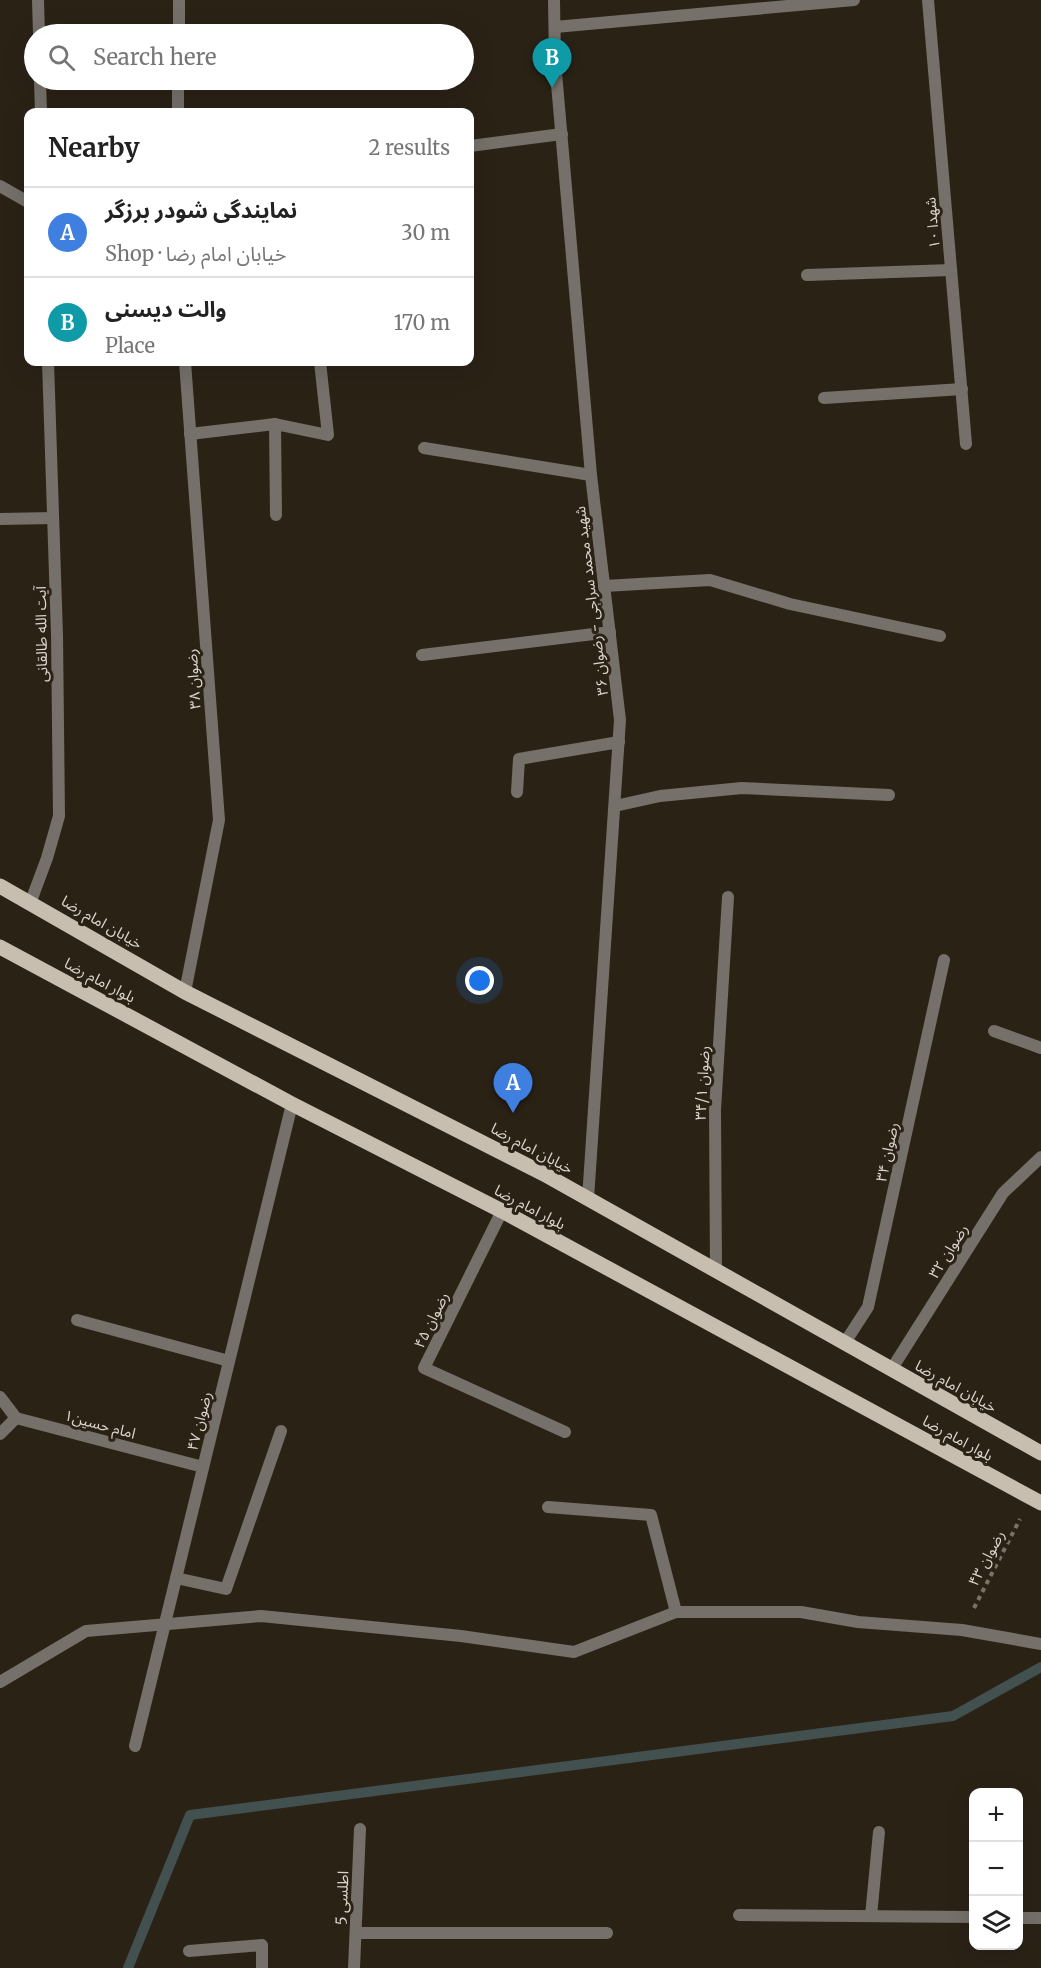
<!DOCTYPE html>
<html lang="en">
<head>
<meta charset="utf-8">
<style>
	:root { --surface:#fff; --page:#f2f2f2; --text:#222; --muted:#767676; --line:#e0e0e0; --accent:#486982 }
	body { margin:0; font-family:Merriweather,"Noto Sans Arabic",serif; background:var(--page); color:var(--text) }
	.controls { position:absolute; right:18px; bottom:18px; display:grid; overflow:hidden; border-radius:12px; box-shadow:0 6px 24px #0002 }
	.controls button { width:54px; height:54px; display:grid; place-items:center; padding:0; border:0; border-bottom:2px solid var(--line); background:var(--surface); color:var(--text); font:30px sans-serif }
	.you { position:absolute; left:480px; top:981px; width:21px; height:21px; margin:-15px; border:4px solid #fff; border-radius:50%; background:#1a73e8; box-shadow:0 0 0 9px #1a73e833 }
	.badge { display:grid; place-items:center; width:39px; height:39px; border-radius:50%; background:var(--accent); color:#fff; font-size:20px; font-weight:700 }
	.pin { position:absolute; translate:-50% -50px; filter:drop-shadow(0 2px 3px #0008) }
	.pin::after { content:''; position:absolute; top:32px; width:21px; height:18px; background:inherit; clip-path:polygon(0 0,100% 0,50% 100%) }
	.list { margin:0; padding:0; list-style:none }
	h2 { display:flex; justify-content:space-between; align-items:center; height:78px; margin:0; padding:0 24px; font-size:26px }
	h2 small { font-size:20px; font-weight:400; color:var(--muted) }
	.list li { display:grid; grid-template-columns:39px 1fr auto; gap:18px; align-items:center; box-sizing:border-box; height:90px; padding:0 24px; border-top:2px solid var(--line) }
	.list b { display:block; font-size:22px; white-space:nowrap }
	.list p { margin:0; font-size:20px; white-space:nowrap; color:var(--muted) }
	.list em { font-size:20px; font-style:normal; color:var(--muted) }
	.icon { flex:none; width:33px; height:33px; fill:none; stroke:currentColor; stroke-width:2; stroke-linecap:round; stroke-linejoin:round }
	.map { position:relative; flex:none; width:1041px; height:1968px; overflow:hidden }
	.search { position:absolute; background:var(--surface); box-shadow:0 6px 24px #0002; left:24px; top:24px; width:450px; height:66px; display:flex; align-items:center; gap:15px; box-sizing:border-box; padding:0 21px; border-radius:33px; color:var(--muted); font-size:22px }
	.panel { position:absolute; background:var(--surface); box-shadow:0 6px 24px #0002; left:24px; top:108px; width:450px; height:258px; border-radius:12px }
	.map>svg:first-child { display:block }
	.lines { fill:none; stroke-linecap:round; stroke-linejoin:round }
	.stream { stroke:#425050; stroke-width:10 }
	.path { stroke:#7a7268; stroke-width:4; stroke-dasharray:4.5 4.5; stroke-linecap:butt }
	.street { stroke:#75706a; stroke-width:12 }
	.primary { stroke:#c8beb0; stroke-width:15 }
	.labels { text-anchor:middle; dominant-baseline:central; stroke-width:6; stroke-linejoin:round; paint-order:stroke }
	.street-label { font-size:15px; fill:#dbd5cd; stroke:#2b2216 }
</style>
</head>
<body>
<div class="map">
<svg width="1041" height="1968" viewBox="0 0 1041 1968">
	<rect width="100%" height="100%" fill="#2b2216"/>
	<g class="lines">
		<path class="stream" d="M128,1968L190,1815L953,1716L1041,1667"/>
		<path class="path" d="M974,1608L1020,1519"/>
		<g class="street">
			<path d="M38,0L39,34"/>
			<path d="M554,0L555,61L591,475L620,720L588,1199"/>
			<path d="M928,0L966,444"/>
			<path d="M555,27L854,0"/>
			<path d="M179,34V0"/>
			<path d="M40,80L41,112"/>
			<path d="M178,112V80"/>
			<path d="M470,146L562,134"/>
			<path d="M0,186L28,202"/>
			<path d="M807,275L951,270"/>
			<path d="M185,362L219,820L185,992"/>
			<path d="M824,398L962,389"/>
			<path d="M190,434L275,424"/>
			<path d="M424,448L591,475"/>
			<path d="M276,515L275,424L328,435L320,362"/>
			<path d="M0,519L53,518"/>
			<path d="M604,586L710,580L790,604L940,636"/>
			<path d="M422,655L610,632"/>
			<path d="M517,792L519,759L619,742"/>
			<path d="M615,806L660,796L742,788L889,795"/>
			<path d="M31,901L47,858L59,816L57,635L48,362"/>
			<path d="M994,1031L1041,1048"/>
			<path d="M502,1211L424,1368L565,1432"/>
			<path d="M716,1271L715,1110L728,897"/>
			<path d="M77,1320L229,1361"/>
			<path d="M844,1344L868,1307L944,960"/>
			<path d="M891,1370L1003,1193L1041,1157"/>
			<path d="M0,1397L16,1418L203,1467"/>
			<path d="M0,1434L16,1418"/>
			<path d="M548,1507L651,1515L676,1612"/>
			<path d="M176,1578L226,1589L281,1431"/>
			<path d="M0,1682L86,1631L261,1616L461,1636L574,1652L676,1612H801L858,1622L962,1630L1041,1644"/>
			<path d="M135,1746L292,1104"/>
			<path d="M739,1915L974,1917"/>
			<path d="M871,1916L879,1832"/>
			<path d="M1018,1918H1041"/>
			<path d="M356,1933H607"/>
			<path d="M189,1951L262,1945V1968"/>
			<path d="M354,1968L360,1829"/>
		</g>
		<g class="primary">
			<path d="M0,886L185,992L544,1174L1041,1453"/>
			<path d="M0,947L292,1104L502,1211L1041,1503"/>
		</g>
	</g>
	<g class="labels">
		<g class="street-label">
			<text transform="translate(932 223) rotate(-95)">شهدا ۱۰</text>
			<text transform="translate(591 601) rotate(-97)">شهید محمد سراجی - رضوان ۳۶</text>
			<text transform="translate(41 634) rotate(-91)">آیت الله طالقانی</text>
			<text transform="translate(193 679) rotate(-94)">رضوان ۳۸</text>
			<text transform="translate(102 922) rotate(30)">خیابان امام رضا</text>
			<text transform="translate(100 980) rotate(28)">بلوار امام رضا</text>
			<text transform="translate(702 1083) rotate(-87)">رضوان ۳۴/۱</text>
			<text transform="translate(532 1148) rotate(28)">خیابان امام رضا</text>
			<text transform="translate(887 1152) rotate(-78)">رضوان ۳۴</text>
			<text transform="translate(530 1207) rotate(28)">بلوار امام رضا</text>
			<text transform="translate(948 1251) rotate(-58)">رضوان ۳۲</text>
			<text transform="translate(431 1320) rotate(-64)">رضوان ۴۵</text>
			<text transform="translate(956 1386) rotate(29)">خیابان امام رضا</text>
			<text transform="translate(199 1421) rotate(-76)">رضوان ۴۷</text>
			<text transform="translate(100 1424) rotate(15)">امام حسین۱</text>
			<text transform="translate(958 1438) rotate(29)">بلوار امام رضا</text>
			<text transform="translate(986 1558) rotate(-62)">رضوان ۴۳</text>
			<text transform="translate(342 1898) rotate(-88)">اطلسی 5</text>
		</g>
	</g>
</svg>
<div class="controls">
<button>+</button>
<button>−</button>
<button><svg class="icon" aria-label="layers" viewBox="0 0 24 24"><path d="M12 4l9 5-9 5-9-5zM3 14l9 5 9-5"/></svg></button>
</div>
<div class="you"></div>
<div class="pin badge" style="left:513px;top:1113px;background:#3f7fe0">A</div>
<div class="pin badge" style="left:552px;top:88px;background:#0f9aa8">B</div>
<div class="search"><svg class="icon" aria-label="search" viewBox="0 0 24 24"><circle cx="10" cy="10" r="6"/><path d="M15 15l6 6"/></svg>Search here</div>
<section class="panel">
<h2>Nearby<small>2 results</small></h2>
<ul class="list">
<li><span class="badge" style="background:#3f7fe0">A</span><div><b>نمایندگی شودر برزگر</b><p>Shop · خیابان امام رضا</p></div><em>30 m</em></li>
<li><span class="badge" style="background:#0f9aa8">B</span><div><b>والت دیسنی</b><p>Place</p></div><em>170 m</em></li>
</ul>
</section>
</div>
</body>
</html>
